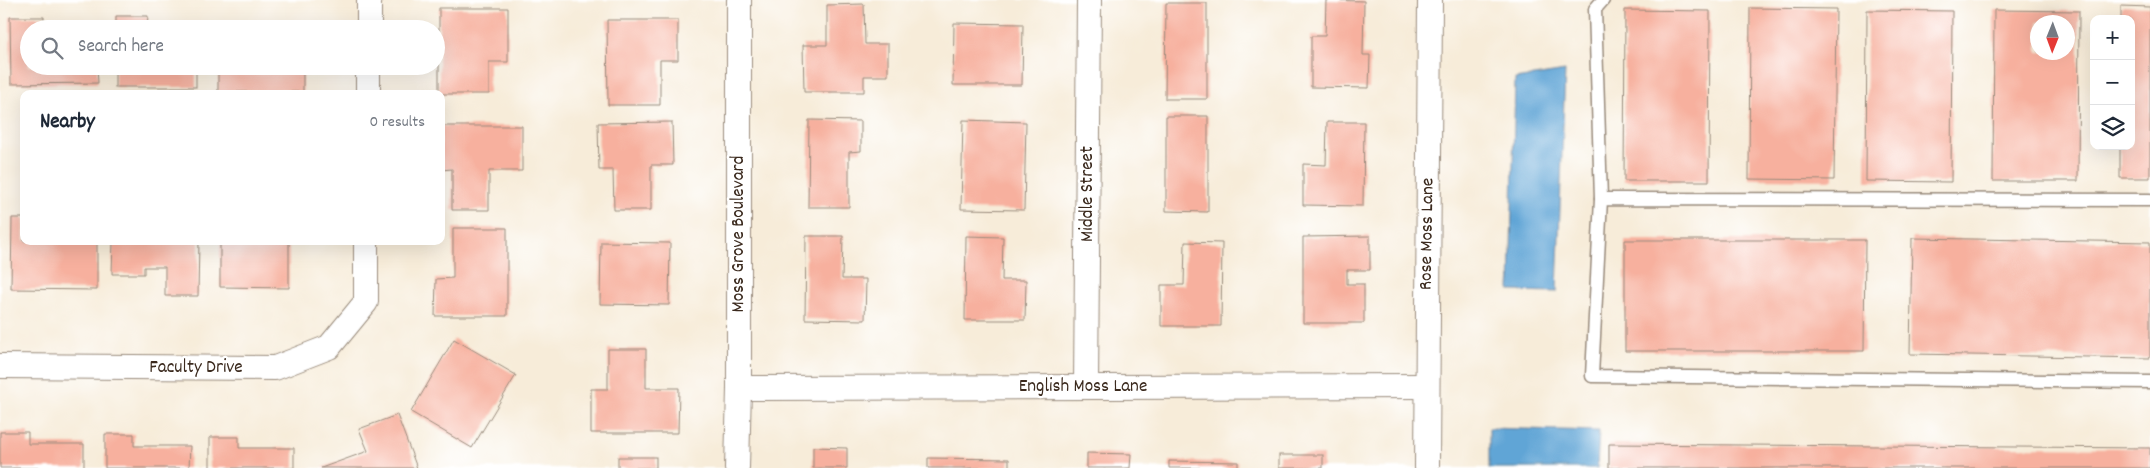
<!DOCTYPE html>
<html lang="en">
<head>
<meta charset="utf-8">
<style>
	:root { --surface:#fff; --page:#f6f6f7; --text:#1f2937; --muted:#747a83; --line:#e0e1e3 }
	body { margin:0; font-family:Dekko,sans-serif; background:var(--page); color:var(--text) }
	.controls { position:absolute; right:15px; top:15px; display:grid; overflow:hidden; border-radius:10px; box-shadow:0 5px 20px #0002 }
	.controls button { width:45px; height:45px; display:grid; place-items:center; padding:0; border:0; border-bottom:1px solid var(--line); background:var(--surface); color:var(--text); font:25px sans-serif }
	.compass { position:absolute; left:2030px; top:15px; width:45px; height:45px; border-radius:50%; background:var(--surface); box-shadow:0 5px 20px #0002; rotate:181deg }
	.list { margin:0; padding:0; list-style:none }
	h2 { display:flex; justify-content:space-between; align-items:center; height:65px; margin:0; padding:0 20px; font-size:21px }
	h2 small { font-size:16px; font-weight:400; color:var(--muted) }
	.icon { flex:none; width:28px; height:28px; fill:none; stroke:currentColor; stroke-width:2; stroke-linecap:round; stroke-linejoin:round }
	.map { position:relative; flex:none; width:2150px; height:468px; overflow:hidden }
	.search { position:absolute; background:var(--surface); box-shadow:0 5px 20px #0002; left:20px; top:20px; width:425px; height:55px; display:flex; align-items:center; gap:12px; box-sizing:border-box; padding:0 18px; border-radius:28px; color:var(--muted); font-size:19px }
	.panel { position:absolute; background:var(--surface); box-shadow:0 5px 20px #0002; left:20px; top:90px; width:425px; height:155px; border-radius:10px }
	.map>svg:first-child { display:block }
	.water { fill:#61a5d6; stroke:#4e687a }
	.building { fill:#f7b09e; fill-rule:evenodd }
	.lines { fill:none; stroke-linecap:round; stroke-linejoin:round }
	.lane-casing { stroke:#998b7c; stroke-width:15 }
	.street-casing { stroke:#998b7c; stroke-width:26 }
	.lane { stroke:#fff; stroke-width:12 }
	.street { stroke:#fff; stroke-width:24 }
	.labels { text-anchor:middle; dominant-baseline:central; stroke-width:4.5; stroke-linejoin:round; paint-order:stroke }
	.street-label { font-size:19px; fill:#3b2a1e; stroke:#fff }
</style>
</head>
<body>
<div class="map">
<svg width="2150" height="468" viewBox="0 0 2150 468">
	<rect width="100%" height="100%" fill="#fff"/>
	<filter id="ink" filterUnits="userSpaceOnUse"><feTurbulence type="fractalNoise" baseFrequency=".02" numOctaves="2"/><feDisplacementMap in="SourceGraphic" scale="10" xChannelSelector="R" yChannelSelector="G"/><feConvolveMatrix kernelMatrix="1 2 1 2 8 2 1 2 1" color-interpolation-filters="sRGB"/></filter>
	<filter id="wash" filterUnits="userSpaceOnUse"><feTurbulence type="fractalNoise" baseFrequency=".0096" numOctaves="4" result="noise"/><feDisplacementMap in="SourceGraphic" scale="20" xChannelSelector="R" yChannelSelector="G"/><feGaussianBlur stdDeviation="1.12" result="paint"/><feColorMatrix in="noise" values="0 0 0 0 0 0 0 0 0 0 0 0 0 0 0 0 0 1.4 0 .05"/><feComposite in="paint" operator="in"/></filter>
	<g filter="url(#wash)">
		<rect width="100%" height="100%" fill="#f7ecd9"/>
		<g class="water">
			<path d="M1565,71L1557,292L1510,291L1515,79Z"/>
			<path d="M1489,428L1599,431L1597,468H1489Z"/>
		</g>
		<g id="blocks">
			<g class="building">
				<path d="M1326,0L1364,1L1363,55H1370L1369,88L1311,87V36H1325Z"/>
				<path d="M1166,3H1207V99H1165Z"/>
				<path d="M864,4L865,44H888V76H864V92H804L803,45H827V5Z"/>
				<path d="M2121,6L2150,7V178H2120V146H2131V19H2121Z"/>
				<path d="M439,8H508V62H489V94H439Z"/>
				<path d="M1750,8L1836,9L1834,180L1749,179Z"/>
				<path d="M1625,10L1710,11L1709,181H1624Z"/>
				<path d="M1867,10L1952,11L1951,182L1866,181Z"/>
				<path d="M1994,10L2079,11L2078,181H1993ZM2038,22H2068V52H2038Z"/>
				<path d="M116,16H148L147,29H116Z"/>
				<path d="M10,17H44V29H29V66H97L98,83L11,84Z"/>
				<path d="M607,20H678V60H660V105H608Z"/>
				<rect x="59" y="23" width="38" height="6"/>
				<path d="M954,23L1023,24L1022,85H953Z"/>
				<rect x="115" y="66" width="81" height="21"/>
				<rect x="218" y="66" width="85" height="26"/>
				<path d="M1166,116H1208V212L1166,211Z"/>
				<path d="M809,120L861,121V151L849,152V207H808Z"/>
				<path d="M963,120L1026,122L1024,210L961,209Z"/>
				<path d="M672,122L673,165H651V210H614L613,170H599L598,123Z"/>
				<path d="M1327,122H1364L1363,206L1303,205V164L1326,165Z"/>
				<path d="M441,126H522V171H489V210H452V169L441,170Z"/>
				<path d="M12,218H24V241H97V290L11,289Z"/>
				<path d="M453,228H507V316H435L436,279L453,278Z"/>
				<path d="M806,236H843L842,279H866L865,320L805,319Z"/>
				<path d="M966,236L1003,237L1002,280H1026L1025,320H965Z"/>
				<path d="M1370,236V270H1347V284H1364V323H1303V237Z"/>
				<path d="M1912,238L2150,242V358L1910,354Z"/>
				<path d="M1625,240H1865L1864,351H1625Z"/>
				<path d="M113,241H199L198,296H165V267H144V274H112Z"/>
				<path d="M220,241H289V288L220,287Z"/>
				<path d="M601,242L670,243L669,305L600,304Z"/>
				<path d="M1185,242L1222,243L1221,326H1161V285H1184Z"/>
				<path d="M454,339L516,375L472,448L411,412Z"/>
				<path d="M608,349H646V388H679L678,433H591V389H608Z"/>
				<path d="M397,415L417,468H321L368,451L359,429Z"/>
				<path d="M0,432H28V444H84V468H0Z"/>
				<path d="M105,434H134V446H190L189,468H105Z"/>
				<path d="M210,437H239V448H294V468H210Z"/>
				<path d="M1609,444L2150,448V468H1609Z"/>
				<path d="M813,447L847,448V468H813Z"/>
				<path d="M1087,453L1131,454L1130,468H1087Z"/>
				<rect x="1279" y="455" width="44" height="13"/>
				<rect x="618" y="457" width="38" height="11"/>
				<path d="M928,458L1009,459V468H928Z"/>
				<path d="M1169,461L1238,462V468H1169Z"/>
			</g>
		</g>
	</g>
	<g filter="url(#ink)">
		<use href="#blocks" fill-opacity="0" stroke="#998b7c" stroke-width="1"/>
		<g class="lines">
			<defs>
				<g id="lane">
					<path d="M1601,199L1595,9L1603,0"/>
					<path d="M2150,200L1601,199L1592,376L2150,382"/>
				</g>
				<g id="street">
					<path d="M369,29V0"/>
					<path d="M368,94V66"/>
					<path d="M0,366L275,368L329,347L366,302V241"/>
					<path d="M1086,387L1089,0"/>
					<path d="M739,388L1427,386"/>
					<path d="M737,468L739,388V0"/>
					<path d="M1427,468L1430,0"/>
				</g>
			</defs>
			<use href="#lane" class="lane-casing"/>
			<use href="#street" class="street-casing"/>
			<use href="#lane" class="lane"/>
			<use href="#street" class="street"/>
		</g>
	</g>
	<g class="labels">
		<g class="street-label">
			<text transform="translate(1088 194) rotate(-90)">Middle Street</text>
			<text transform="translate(739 234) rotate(-90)">Moss Grove Boulevard</text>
			<text transform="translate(1428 234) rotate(-89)">Rose Moss Lane</text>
			<text x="196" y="368">Faculty Drive</text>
			<text x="1083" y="387">English Moss Lane</text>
		</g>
	</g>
</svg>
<div class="controls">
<button>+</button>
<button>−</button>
<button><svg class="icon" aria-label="layers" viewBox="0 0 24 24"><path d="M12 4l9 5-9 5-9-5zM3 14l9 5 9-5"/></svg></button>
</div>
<svg class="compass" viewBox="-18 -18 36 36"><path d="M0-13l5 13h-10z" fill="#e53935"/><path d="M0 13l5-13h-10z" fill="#747a83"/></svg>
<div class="search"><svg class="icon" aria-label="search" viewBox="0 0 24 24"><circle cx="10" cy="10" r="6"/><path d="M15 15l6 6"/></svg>Search here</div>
<section class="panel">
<h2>Nearby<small>0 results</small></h2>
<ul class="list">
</ul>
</section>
</div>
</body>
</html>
